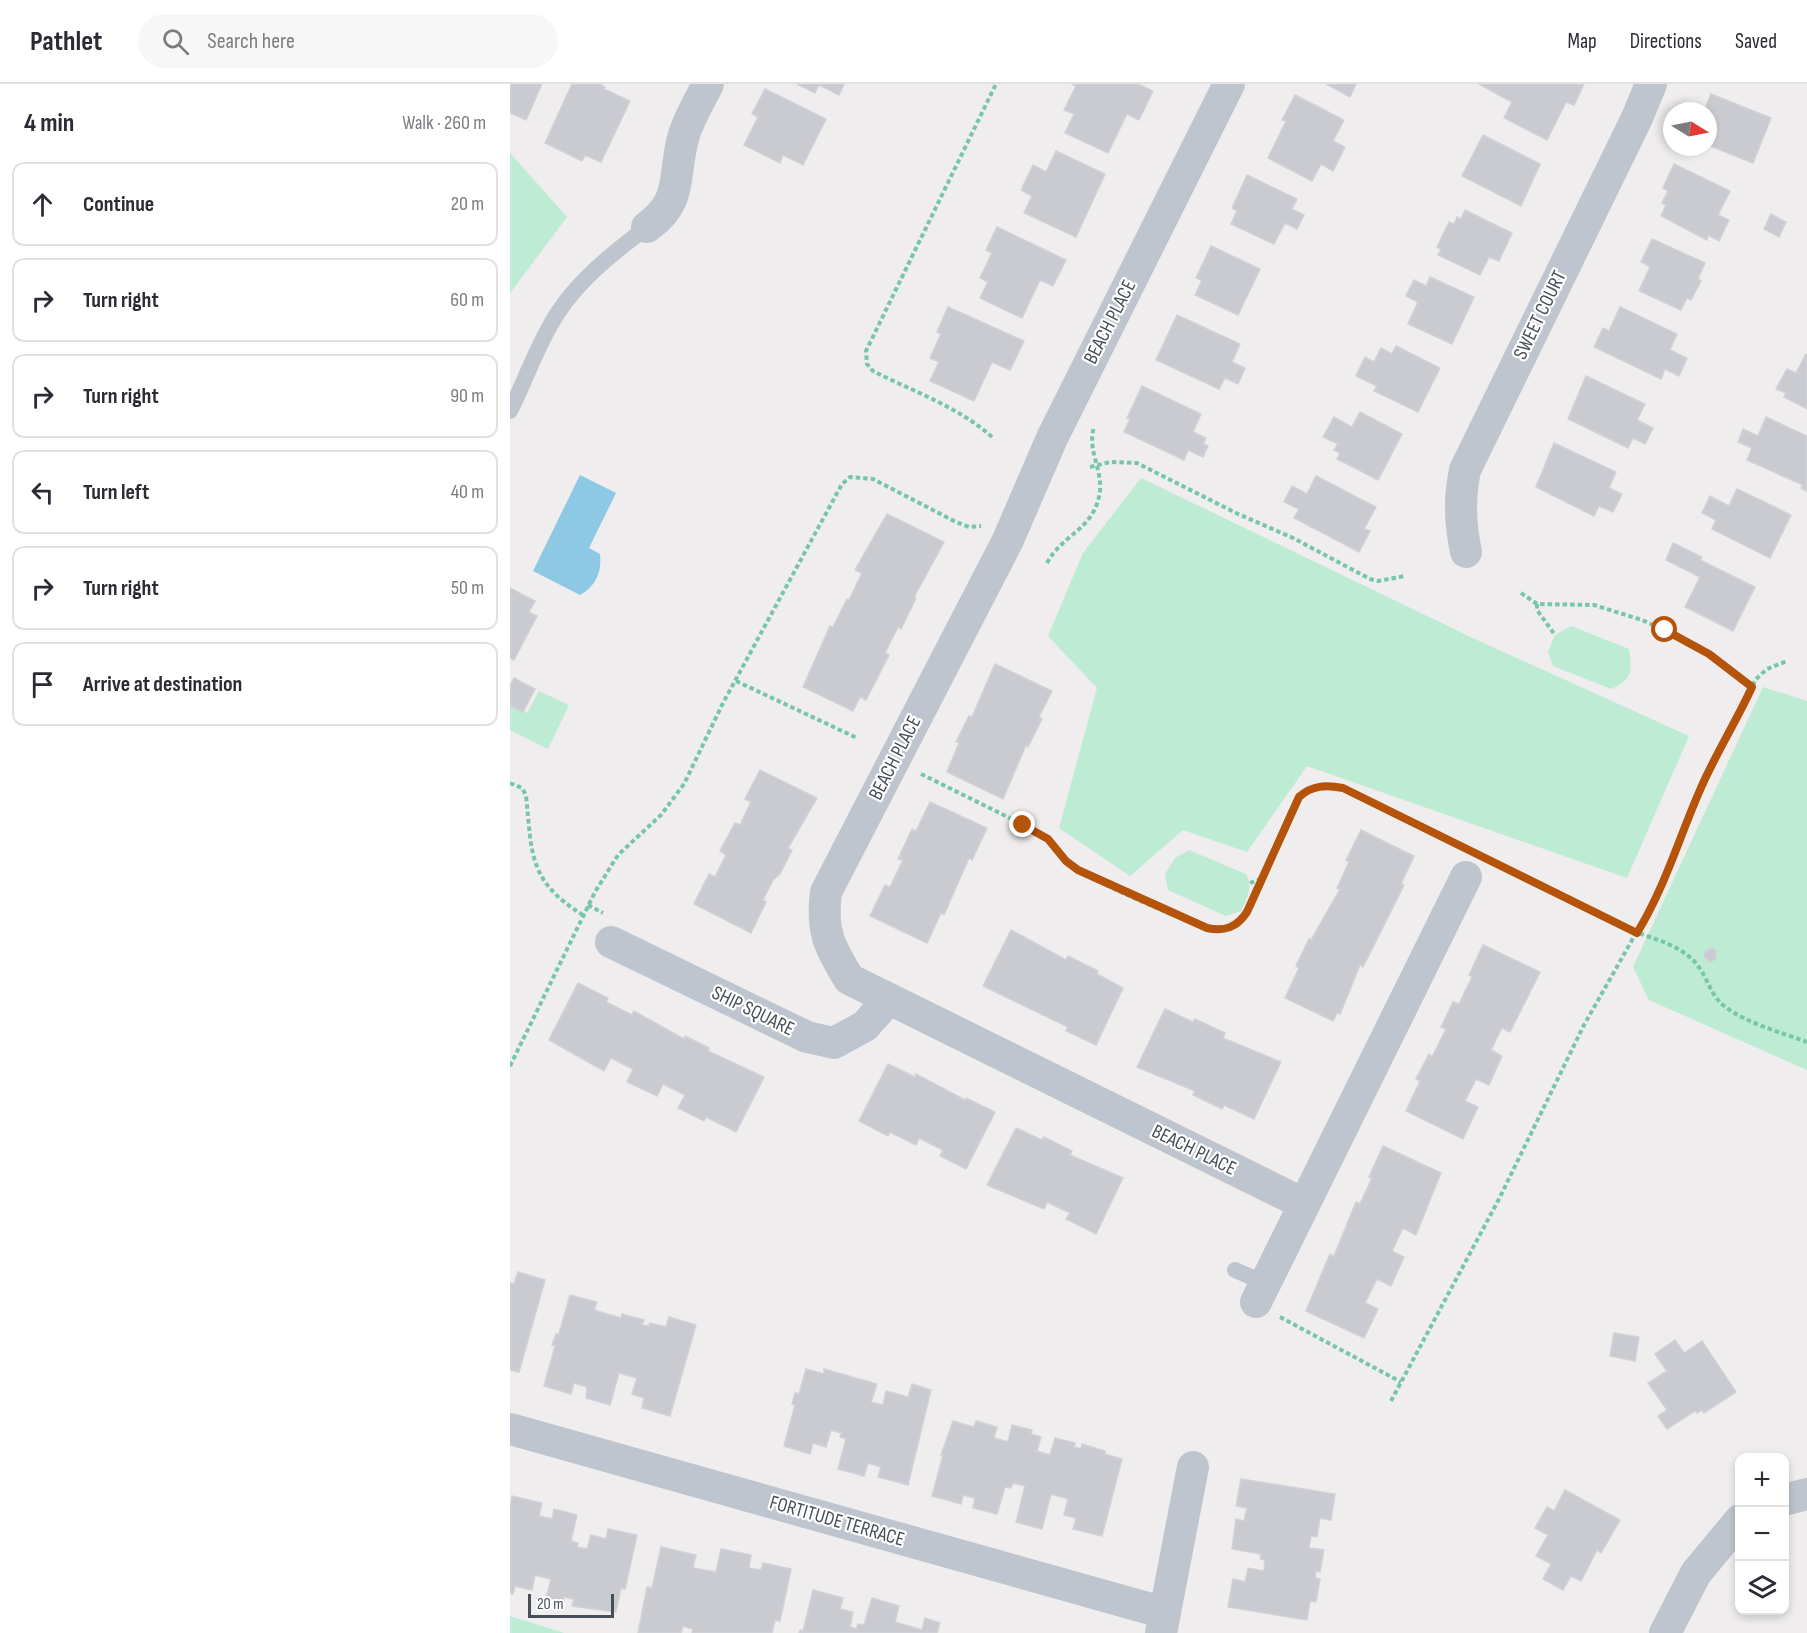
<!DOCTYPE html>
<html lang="en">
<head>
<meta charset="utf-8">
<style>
	:root { --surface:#fff; --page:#f7f7f7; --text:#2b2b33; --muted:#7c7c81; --line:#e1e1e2 }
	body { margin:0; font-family:"Sofia Sans Condensed",sans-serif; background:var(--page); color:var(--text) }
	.controls { position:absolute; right:18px; bottom:18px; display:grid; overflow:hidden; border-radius:12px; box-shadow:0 3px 9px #0003 }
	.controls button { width:54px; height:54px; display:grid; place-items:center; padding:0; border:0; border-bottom:2px solid var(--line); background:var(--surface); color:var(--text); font:30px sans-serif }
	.compass { position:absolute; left:1153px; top:18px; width:54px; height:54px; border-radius:50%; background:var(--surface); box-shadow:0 3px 9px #0003; rotate:100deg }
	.scale { position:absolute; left:18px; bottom:15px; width:86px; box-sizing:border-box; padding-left:6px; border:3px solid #464e58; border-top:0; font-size:16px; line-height:21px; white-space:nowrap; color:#464e58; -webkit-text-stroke:4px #fff; paint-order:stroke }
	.stop { position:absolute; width:18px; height:18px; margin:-14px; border:4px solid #b45309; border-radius:50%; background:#fff }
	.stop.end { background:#b45309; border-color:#fff; box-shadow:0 2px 6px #0008 }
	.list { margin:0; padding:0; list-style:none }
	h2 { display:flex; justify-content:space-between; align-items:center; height:78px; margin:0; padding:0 24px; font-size:26px }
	h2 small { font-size:20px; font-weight:400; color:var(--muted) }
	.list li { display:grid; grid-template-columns:39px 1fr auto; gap:18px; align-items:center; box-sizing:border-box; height:84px; margin:0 12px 12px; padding:0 12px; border:2px solid var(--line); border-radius:12px }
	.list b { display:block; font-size:22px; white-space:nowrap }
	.list em { font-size:20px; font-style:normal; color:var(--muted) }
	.icon { flex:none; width:33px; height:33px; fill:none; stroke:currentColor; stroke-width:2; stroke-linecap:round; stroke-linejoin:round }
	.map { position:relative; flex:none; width:1297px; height:1549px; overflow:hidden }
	header { display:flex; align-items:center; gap:36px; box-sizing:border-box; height:84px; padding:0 30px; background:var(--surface); border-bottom:2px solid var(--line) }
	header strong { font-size:28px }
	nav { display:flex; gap:33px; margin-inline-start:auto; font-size:21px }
	.search { width:420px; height:54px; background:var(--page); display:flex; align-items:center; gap:15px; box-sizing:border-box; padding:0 21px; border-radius:33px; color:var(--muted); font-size:22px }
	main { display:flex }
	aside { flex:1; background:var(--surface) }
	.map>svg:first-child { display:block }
	.green { fill:#bdebd3 }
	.water { fill:#8dc9e5 }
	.building { fill:#cacbd1; stroke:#d1d2d8; stroke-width:1.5 }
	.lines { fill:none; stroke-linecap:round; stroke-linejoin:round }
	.path { stroke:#78c6a8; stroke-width:4; stroke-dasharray:4.5 3; stroke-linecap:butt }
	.service { stroke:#bec5ce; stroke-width:16 }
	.minor { stroke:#bec5ce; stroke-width:32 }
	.route { stroke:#b45309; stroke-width:8 }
	.labels { text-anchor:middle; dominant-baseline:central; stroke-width:4.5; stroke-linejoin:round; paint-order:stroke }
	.street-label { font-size:20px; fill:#464e58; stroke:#fff }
</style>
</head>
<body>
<header>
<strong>Pathlet</strong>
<div class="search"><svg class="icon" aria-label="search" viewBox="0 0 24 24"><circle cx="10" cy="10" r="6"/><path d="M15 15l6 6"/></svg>Search here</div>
<nav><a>Map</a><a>Directions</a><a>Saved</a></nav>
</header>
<main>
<aside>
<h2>4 min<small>Walk · 260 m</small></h2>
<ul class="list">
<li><svg class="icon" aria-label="ahead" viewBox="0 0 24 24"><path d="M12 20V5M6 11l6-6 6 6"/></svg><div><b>Continue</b></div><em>20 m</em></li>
<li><svg class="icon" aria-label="right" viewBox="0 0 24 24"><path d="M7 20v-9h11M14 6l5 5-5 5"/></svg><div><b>Turn right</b></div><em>60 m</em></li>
<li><svg class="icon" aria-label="right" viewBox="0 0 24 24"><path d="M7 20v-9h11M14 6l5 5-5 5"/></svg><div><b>Turn right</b></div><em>90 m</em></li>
<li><svg class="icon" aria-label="left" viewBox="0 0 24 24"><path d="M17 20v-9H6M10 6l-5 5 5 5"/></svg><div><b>Turn left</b></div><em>40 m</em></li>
<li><svg class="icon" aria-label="right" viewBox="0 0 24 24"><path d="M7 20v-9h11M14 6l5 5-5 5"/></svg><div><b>Turn right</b></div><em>50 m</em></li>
<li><svg class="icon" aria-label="arrive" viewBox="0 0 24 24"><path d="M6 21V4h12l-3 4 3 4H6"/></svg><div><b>Arrive at destination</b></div></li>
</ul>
</aside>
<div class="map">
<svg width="1297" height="1549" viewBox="0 0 1297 1549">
	<rect width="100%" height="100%" fill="#efeded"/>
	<g class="green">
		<path d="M0,69L57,133L0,209Z"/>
		<path d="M631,394L969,557L1179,652L1117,794L797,682L737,768L673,746L620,792L549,744L587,604L538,552L573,469Z"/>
		<path d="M1061,542L1119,565C1122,587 1123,595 1101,605L1043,582L1038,568L1045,551Z"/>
		<path d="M1253,603L1297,617V986L1139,916L1123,883Z"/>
		<path d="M29,607L59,621L38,665L0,646V620L17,629Z"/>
		<path d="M679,766L736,790C743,803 737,815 731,827L716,832L658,806L655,790L665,774Z"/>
		<path d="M0,1532L54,1549H0Z"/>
	</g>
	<path class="water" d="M70,391L106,409L79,464L90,470C92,488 86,502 70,511L23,487Z"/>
	<g class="building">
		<path d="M0,0H32L16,36L0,29Z"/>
		<path d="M62,0H90L95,3L94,5L120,17L91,78L75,71L72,77L35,59Z"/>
		<path d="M287,0H334L329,11L309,1L305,9Z"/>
		<path d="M562,0H628L643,7L629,36L617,30L598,69L555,49L564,30L554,26L566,2Z"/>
		<path d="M816,0H846L840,13Z"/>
		<path d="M969,0H1074L1064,21L1056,18L1037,56L994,34L1002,18Z"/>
		<path d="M255,5L316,35L293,81L273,71L270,79L234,61L248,33L242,30Z"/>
		<path d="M1201,10L1261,34L1243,79L1198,61V27H1194Z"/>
		<path d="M785,11L834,36L823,57L835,63L823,87L811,80L802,97L758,74L776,37L772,36Z"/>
		<path d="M973,51L1030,80L1011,122L952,92Z"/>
		<path d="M546,67L595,90L566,153L514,129L522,112L511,106L523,81L536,88Z"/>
		<path d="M1164,80L1220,107L1208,131L1219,136L1209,157L1198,151L1197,156L1151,132L1156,121L1152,119L1158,107L1153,104Z"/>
		<path d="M737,91L787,115L782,125L794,131L787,145L775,139L764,160L721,140L727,127L722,124Z"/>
		<path d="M955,126L1002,149L989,177L979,173L970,191L928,171L931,165L927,163L939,138L944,140L947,133L951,135Z"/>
		<path d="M1261,130L1276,138L1269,153L1254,145Z"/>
		<path d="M487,143L556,176L543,202L530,196L512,234L470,214L478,198L470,194L482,169L476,166Z"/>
		<path d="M1142,155L1195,179L1188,195L1191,197L1181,216L1177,214L1171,226L1129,207L1140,183L1131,178Z"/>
		<path d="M701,162L750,185L728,231L685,211L692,196L686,194Z"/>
		<path d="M920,193L964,213L942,260L898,240L908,218L896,212L904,196L916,202Z"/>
		<path d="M438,223L514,257L500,286L482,278L464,317L420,297L429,278L420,274L431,250L427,248Z"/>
		<path d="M1110,223L1167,250L1160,266L1177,274L1169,292L1155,285L1151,295L1084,263L1093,244L1099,247Z"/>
		<path d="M667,231L730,260L722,278L735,284L728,300L715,294L709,305L646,276Z"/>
		<path d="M886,262L930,284L908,328L864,307L867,302L846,292L855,273L864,278L871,264L882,270Z"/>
		<path d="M1296,270L1297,271V325L1274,313L1276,309L1266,305L1277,285L1286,289Z"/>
		<path d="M1076,292L1135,320L1127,336L1143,344L1135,360L1123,354L1118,364L1058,335Z"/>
		<path d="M632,302L691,330L683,348L696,354L693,360L698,362L693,373L678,366L674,376L614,348L620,335L617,334Z"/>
		<path d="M850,328L892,350L868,396L827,375L830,369L824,366L828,360L813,353L824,333L842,343Z"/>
		<path d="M1256,333L1297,352L1296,407L1291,404L1293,401L1237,376L1242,364L1228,358L1233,345L1248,352Z"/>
		<path d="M1044,359L1106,388L1099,404L1112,410L1103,428L1089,422L1084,432L1026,403Z"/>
		<path d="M806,392L866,423L854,445L860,447L849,468L784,434L789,425L774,418L782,402L797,410Z"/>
		<path d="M1227,405L1281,431L1260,474L1202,445L1206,436L1192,429L1200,412L1219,422Z"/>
		<path d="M377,430L434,458L404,513L406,514L391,545L388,543L375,569L379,571L356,616L350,613L343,627L293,603L320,542L323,543L337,515L339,516L352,489L345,486Z"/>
		<path d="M1163,459L1192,473L1190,476L1245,503L1223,547L1175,523L1190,493L1156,476Z"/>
		<path d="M0,504L25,517L19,528L27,532L4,576L0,574Z"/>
		<path d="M485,580L542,607L529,633L532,635L518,663L516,661L493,715L437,688L449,659L446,658L459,632L462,633Z"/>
		<path d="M4,594L25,605L13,628L0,622V602Z"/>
		<path d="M250,686L307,714L278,764L282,766L270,790L263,796L253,816L256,818L241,849L184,820L199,790L205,793L216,771L210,767L225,739L230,741L241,718L235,715Z"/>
		<path d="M420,718L477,744L462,776L459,774L434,831L431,829L417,859L360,832L375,801L380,803L393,776L388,775L402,745L406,747Z"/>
		<path d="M851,746L904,772L891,800L894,801L853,883L850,881L830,930L827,929L823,937L775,914L789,884L786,882L799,855L801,856L830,805L827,804L839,778L836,776Z"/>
		<path d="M501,846L556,876L558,872L588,887L587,890L613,904L586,961L556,947L558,943L473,902Z"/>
		<path d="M973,861L1030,888L1000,948L992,944L981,966L992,972L979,1001L966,995L955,1017L968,1023L953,1055L896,1027L910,997L906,995L919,970L922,973L936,945L931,943L943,918L949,920L962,893L959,891Z"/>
		<path d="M1202,864L1206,867V875L1200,878L1194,873L1195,868Z"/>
		<path d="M68,899L98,914L96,918L122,931L124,927L174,955L175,952L199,964L198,967L254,993L226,1048L196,1033L194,1037L168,1024L175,1011L153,1000L147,1012L117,998L123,985L101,974L94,987L39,956Z"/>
		<path d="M655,925L683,938L685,935L715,949L713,954L771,978L744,1035L714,1021L712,1025L683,1011L685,1007L627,983Z"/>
		<path d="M378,980L405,993L406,990L455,1016L456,1014L485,1028L456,1085L430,1072L433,1066L409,1054L406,1061L380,1048L378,1052L349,1037Z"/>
		<path d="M506,1044L532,1056L534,1053L562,1067L560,1071L613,1094L586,1150L556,1135L560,1129L537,1118L534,1125L477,1101Z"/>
		<path d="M873,1062L931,1089L906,1151L893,1144L882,1167L894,1173L881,1202L867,1195L855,1219L868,1225L854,1254L796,1227L820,1170L824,1172L846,1118L850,1120L862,1094L859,1093Z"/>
		<path d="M8,1188L35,1196L9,1288L0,1286V1199L4,1200Z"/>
		<path d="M60,1211L87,1218L84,1226L111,1234L112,1230L134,1236L132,1241L139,1242L140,1239L156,1243L159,1233L186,1241L160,1332L132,1324L134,1314L122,1310L127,1294L109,1289L100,1321L76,1314L77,1303L64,1299L61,1310L34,1302L45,1262L42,1261L46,1250H49Z"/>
		<path d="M1104,1249L1129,1253L1125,1277L1100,1272Z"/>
		<path d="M1165,1256L1174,1269L1192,1257L1226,1308L1194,1329L1192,1326L1187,1329L1185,1327L1157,1345L1148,1332L1157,1326L1138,1299L1157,1287L1145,1270Z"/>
		<path d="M296,1285L314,1290V1285L367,1300L361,1318L373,1321L376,1307L398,1313L402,1300L421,1306L398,1401L368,1393L371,1383L358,1379L354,1392L328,1385L336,1355L330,1353L331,1349L321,1346L316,1363L303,1359L300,1370L274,1362L285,1321L282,1320L285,1309L289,1310Z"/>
		<path d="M443,1337L464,1343L466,1337L487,1343L484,1354L498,1358L502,1341L522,1346L521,1350L531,1353L527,1367L540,1371L545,1354L565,1359L564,1363L571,1365L572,1360L595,1367V1370L612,1375L592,1452L563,1445L566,1434L554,1431L558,1415L541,1410L532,1445L506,1438L515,1402L503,1399L501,1404L495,1403L487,1430L463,1424L465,1414L453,1411L451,1420L422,1412L433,1371H431Z"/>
		<path d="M731,1395L825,1410L821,1436L810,1434L807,1453L801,1452L799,1464L814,1466L810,1488L806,1487L805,1494L810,1495L806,1518L800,1517L797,1536L718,1523L723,1495L735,1498L738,1484L754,1487L755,1476L750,1475L751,1470L722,1465L726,1435L734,1437L737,1424L726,1422Z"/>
		<path d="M1055,1406L1110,1436L1091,1469L1087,1466L1071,1497L1061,1492L1053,1506L1033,1495L1041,1480L1026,1472L1038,1451L1025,1444L1037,1423L1044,1427Z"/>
		<path d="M2,1412L32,1419L29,1432L42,1435L44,1425L67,1431L61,1457L68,1459L67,1463L77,1465L81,1451L96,1455L98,1445L127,1451L115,1505L111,1504L106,1528L62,1522L64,1515L54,1513L53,1519L36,1515L41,1495L25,1491L22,1506L5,1502L3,1510L0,1509V1423Z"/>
		<path d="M151,1463L186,1471L183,1484L206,1488L211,1465L241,1471L239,1484L251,1486L253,1479L281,1485L270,1537L265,1536L262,1549H182L183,1545L173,1542L171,1549H128L137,1503L142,1504Z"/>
		<path d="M303,1506L333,1514L330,1525L343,1528L340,1543L346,1545L348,1540L354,1541L362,1514L389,1522L385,1538L412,1546L415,1534L430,1539L427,1549H289L290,1546L293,1547Z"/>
	</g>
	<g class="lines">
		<g class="path">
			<path d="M482,353C449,323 402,307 363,287L357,280L356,267L486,0"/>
			<path d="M580,383L600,378L627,379L726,429L783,454L860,495L868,497L895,492"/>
			<path d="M537,479C552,450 585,446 590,407C592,384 577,366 584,343"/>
			<path d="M1011,509L1027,520L1084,521L1132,536L1179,557L1242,603"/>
			<path d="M1027,520V526L1045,551"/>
			<path d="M226,597L347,654"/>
			<path d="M411,690L528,748C544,759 552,776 568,786C587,798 688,845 707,845C756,847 765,725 797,706C807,700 822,702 833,704L954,762"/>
			<path d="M0,699L12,704L16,711C22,770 18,797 73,831"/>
			<path d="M982,776L1120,846C1142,854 1174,862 1188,882C1198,895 1200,910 1213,921C1235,939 1270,948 1297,958"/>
			<path d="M740,799L753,794"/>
			<path d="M78,821L93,829"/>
			<path d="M0,982L85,808L108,771L151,731L174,700L213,619L332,400L340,393L363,395L446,438L459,443L471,442"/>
			<path d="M770,1233L891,1298"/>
			<path d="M881,1317L989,1115L1074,941L1147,812L1165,774L1181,726L1206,671L1246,595L1257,585L1277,577"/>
		</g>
		<g class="service">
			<path d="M0,327C19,289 33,244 61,211C82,185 110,164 137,143"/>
			<path d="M725,1186L755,1199"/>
		</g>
		<g class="minor">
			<path d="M719,0L542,354L498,456L316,808C311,847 319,862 339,895L794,1120"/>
			<path d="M137,143C175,116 162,90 174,51C179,34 190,16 198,0"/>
			<path d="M956,468C950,439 949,415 955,386L1127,34L1141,0"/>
			<path d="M101,858L297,953L324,959L355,942L377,917"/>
			<path d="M746,1218L956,793"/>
			<path d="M0,1345L655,1529"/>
			<path d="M1274,1416L1297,1410"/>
			<path d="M651,1549L683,1383"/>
			<path d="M1155,1549L1186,1489L1230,1436"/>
		</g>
	</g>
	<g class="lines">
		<path class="route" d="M513,741L538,755L556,777L568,786L697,844C715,848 727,843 737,828L789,713C802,701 816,701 833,704L1127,849C1155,803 1169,754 1190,706C1205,671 1226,638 1242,603L1199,570L1155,546"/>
	</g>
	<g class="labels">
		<g class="street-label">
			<text transform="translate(1030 231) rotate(-64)">SWEET COURT</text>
			<text transform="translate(600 238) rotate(-63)">BEACH PLACE</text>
			<text transform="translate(385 674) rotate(-63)">BEACH PLACE</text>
			<text transform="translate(243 927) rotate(26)">SHIP SQUARE</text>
			<text transform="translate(684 1066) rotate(26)">BEACH PLACE</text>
			<text transform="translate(327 1437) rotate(16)">FORTITUDE TERRACE</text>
		</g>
	</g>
</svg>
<div class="controls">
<button>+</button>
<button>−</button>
<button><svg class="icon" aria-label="layers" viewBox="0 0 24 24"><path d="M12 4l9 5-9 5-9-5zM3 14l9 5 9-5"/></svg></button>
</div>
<svg class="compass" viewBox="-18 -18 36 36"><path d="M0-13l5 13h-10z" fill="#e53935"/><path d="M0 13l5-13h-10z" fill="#7c7c81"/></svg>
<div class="scale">20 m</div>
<div class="stop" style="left:1155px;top:546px"></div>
<div class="stop end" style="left:513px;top:741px"></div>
</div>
</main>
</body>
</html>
